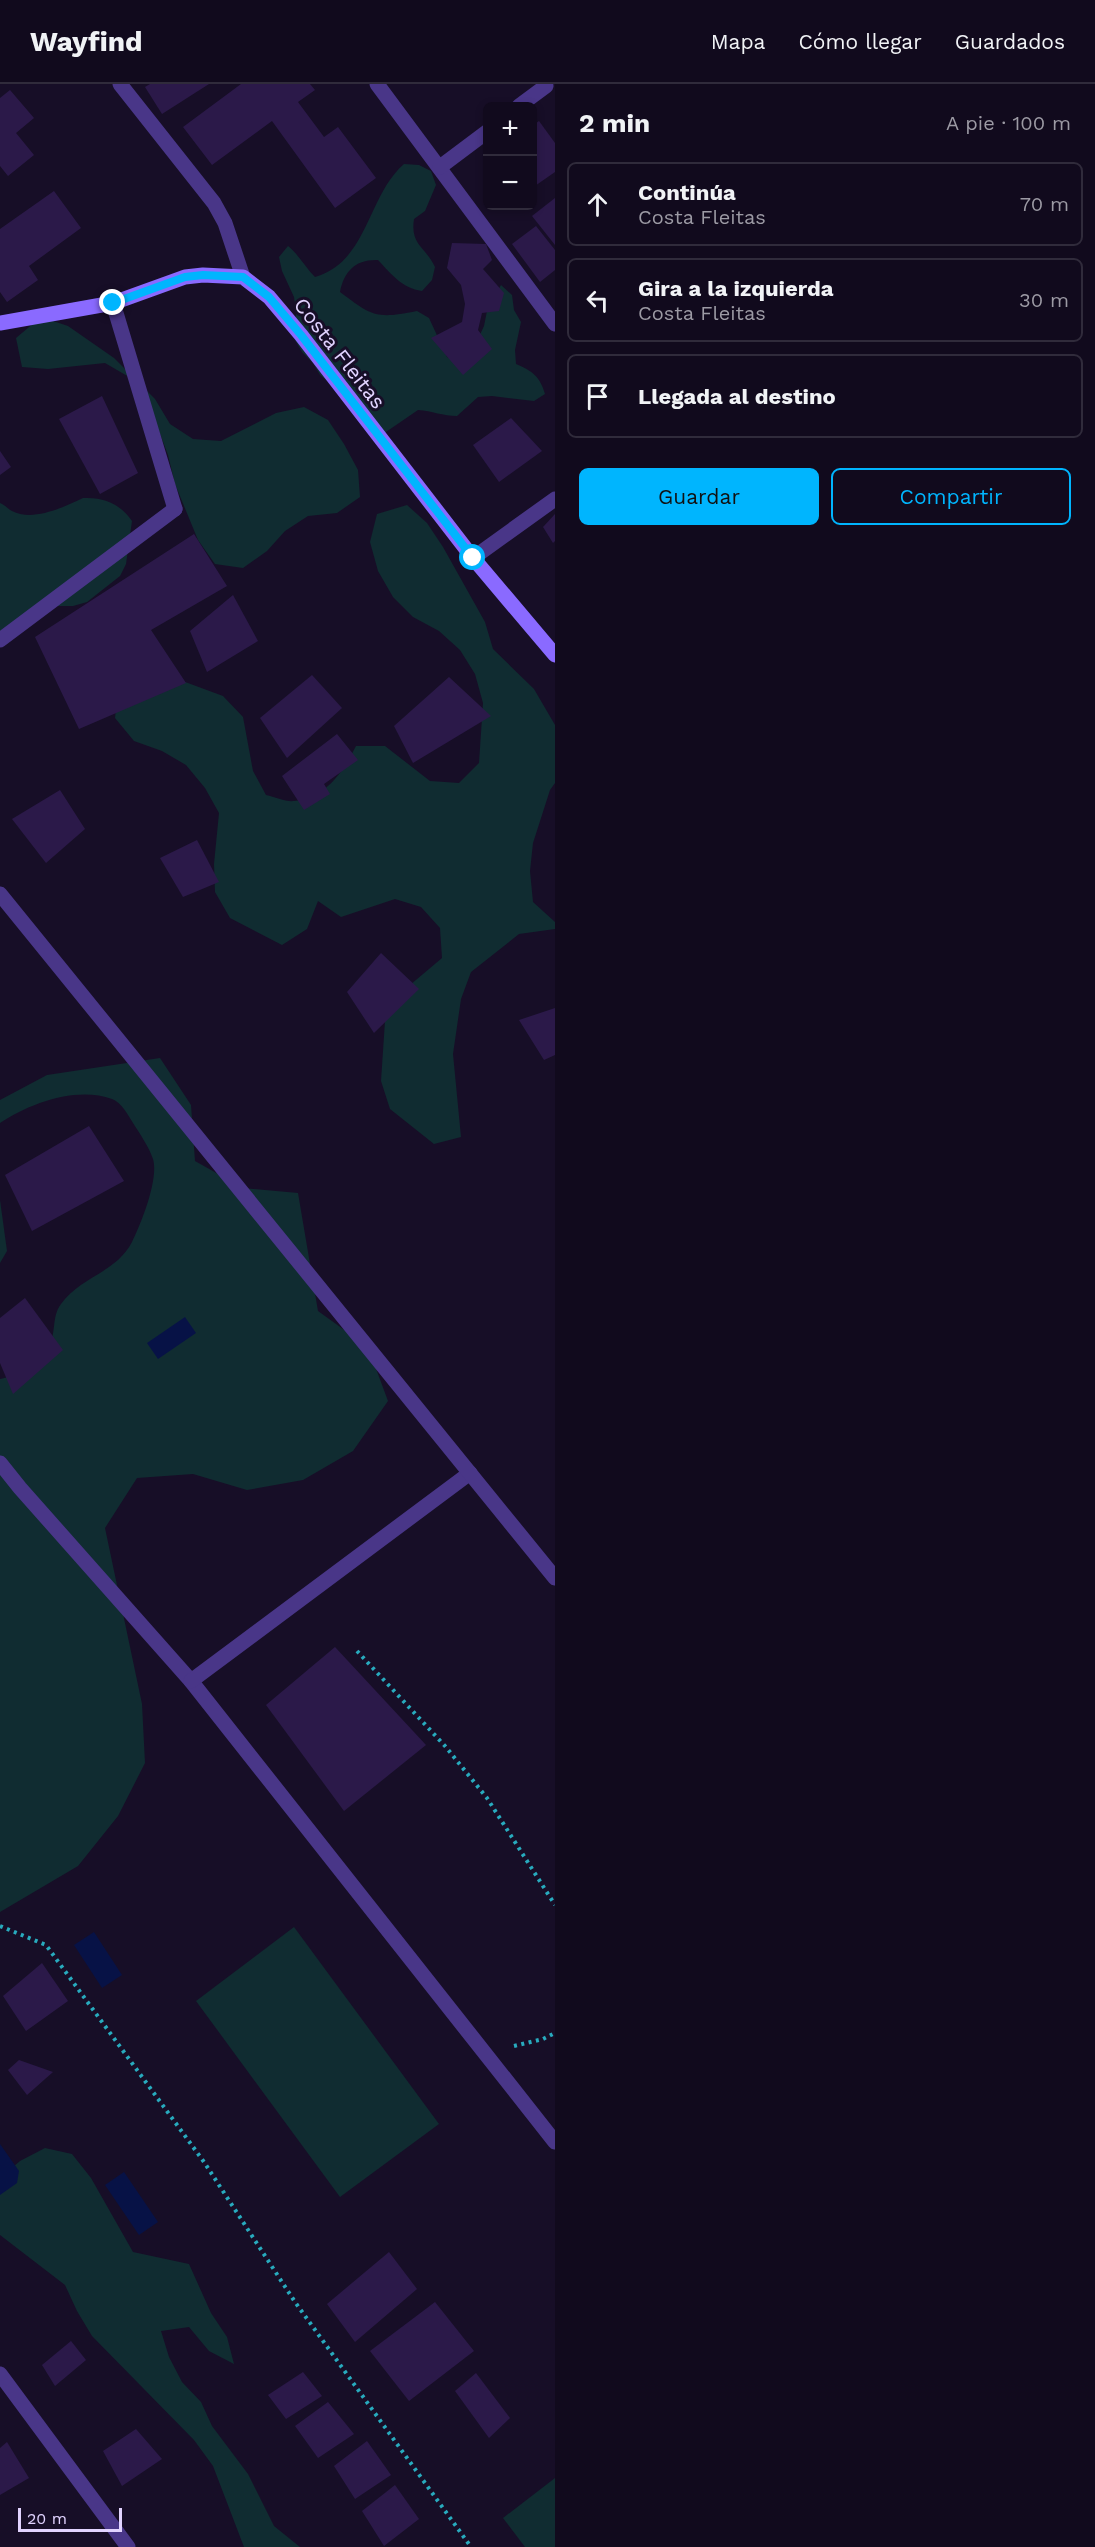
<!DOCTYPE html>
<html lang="es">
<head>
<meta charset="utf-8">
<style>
	:root { --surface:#110a1d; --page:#1e182a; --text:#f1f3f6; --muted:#9c9aa4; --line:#302b3b; --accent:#00b5fe }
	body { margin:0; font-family:"Work Sans",sans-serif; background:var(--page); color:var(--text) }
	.controls { position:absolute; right:18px; top:18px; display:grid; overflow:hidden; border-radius:9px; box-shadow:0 3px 9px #0003 }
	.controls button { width:54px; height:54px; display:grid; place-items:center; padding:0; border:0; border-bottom:2px solid var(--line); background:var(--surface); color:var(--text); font:30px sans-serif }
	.scale { position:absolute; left:18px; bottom:15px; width:104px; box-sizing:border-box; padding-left:6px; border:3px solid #e1d3ff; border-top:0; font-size:16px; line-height:21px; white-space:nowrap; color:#e1d3ff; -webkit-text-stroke:4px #170e27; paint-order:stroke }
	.stop { position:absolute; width:18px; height:18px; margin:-14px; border:4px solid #00b5fe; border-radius:50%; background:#fff }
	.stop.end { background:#00b5fe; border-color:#fff; box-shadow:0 2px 6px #0008 }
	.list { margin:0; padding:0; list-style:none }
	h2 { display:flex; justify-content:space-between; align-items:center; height:78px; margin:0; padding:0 24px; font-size:26px }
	h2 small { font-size:20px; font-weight:400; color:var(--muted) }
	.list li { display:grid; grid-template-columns:39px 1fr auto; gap:18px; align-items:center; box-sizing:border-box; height:84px; margin:0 12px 12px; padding:0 12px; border:2px solid var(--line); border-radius:9px }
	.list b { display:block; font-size:22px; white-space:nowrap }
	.list p { margin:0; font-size:20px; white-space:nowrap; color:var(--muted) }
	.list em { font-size:20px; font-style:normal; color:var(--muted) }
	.actions { display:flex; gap:12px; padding:18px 24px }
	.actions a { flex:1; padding:14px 0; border:2px solid var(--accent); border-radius:9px; text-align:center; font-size:21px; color:var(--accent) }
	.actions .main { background:var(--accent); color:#111 }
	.icon { flex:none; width:33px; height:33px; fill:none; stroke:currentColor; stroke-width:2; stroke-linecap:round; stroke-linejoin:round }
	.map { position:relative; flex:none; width:555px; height:2463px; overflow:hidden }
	header { display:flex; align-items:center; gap:36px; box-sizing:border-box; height:84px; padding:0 30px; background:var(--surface); border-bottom:2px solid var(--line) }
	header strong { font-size:28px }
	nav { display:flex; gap:33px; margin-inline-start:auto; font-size:21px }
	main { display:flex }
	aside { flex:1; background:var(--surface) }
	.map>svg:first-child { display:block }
	.green { fill:#102c31 }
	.water { fill:#071246 }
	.building { fill:#2b1949 }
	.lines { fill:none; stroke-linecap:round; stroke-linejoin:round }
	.path { stroke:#28abbe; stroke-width:4; stroke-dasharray:3 4.5; stroke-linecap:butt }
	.lane { stroke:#493688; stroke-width:15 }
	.street { stroke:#493688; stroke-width:15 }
	.secondary { stroke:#8a6aff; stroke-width:15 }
	.route { stroke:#00b5fe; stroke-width:8 }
	.labels { text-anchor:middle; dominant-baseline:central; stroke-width:6; stroke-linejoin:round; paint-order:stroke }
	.street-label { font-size:21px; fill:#e1d3ff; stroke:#170e27 }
</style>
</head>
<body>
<header>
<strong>Wayfind</strong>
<nav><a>Mapa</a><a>Cómo llegar</a><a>Guardados</a></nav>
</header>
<main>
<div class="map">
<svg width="555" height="2463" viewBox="0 0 555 2463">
	<rect width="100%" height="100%" fill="#170e27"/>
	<g class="green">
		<path d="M404,80L419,81L431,87L436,101L425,127L414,135C410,161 425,162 435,183L432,196L422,207C402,204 392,191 378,176C356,175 344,187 340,208C373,233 377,235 417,227L429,234L447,273L460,279L478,255L484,242L487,227L501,201L512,211L514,226L521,238L515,266L516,280C532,287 540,292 545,310L534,317L492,312L478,313L457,332C443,332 432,327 418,326L383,350L342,309L320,291L313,279L302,268L295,256L296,227L294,213L282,187L279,173L288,162C299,171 305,183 315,193C368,178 367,112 404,80Z"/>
		<path d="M41,233L68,242L114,274L155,315L170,340L193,355L221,357L276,329L304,323L328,336L344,360L358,386L360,413L337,429L308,432L285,447L267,467L243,484L215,480L198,456L175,400L168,371L157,342L129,293L105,279L48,285L22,283L16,254Z"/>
		<path d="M83,414C105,413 120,420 132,437L126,480L120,492L87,518L73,522H45L0,556V419C5,421 8,425 12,427C33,438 64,423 83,414Z"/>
		<path d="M407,421L427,439L443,463L485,538L493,565L534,605L555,641V699L550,706L533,759L530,787L533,818L555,838V845L519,850L471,888L461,915L453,970L461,1053L434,1060L390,1025L381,997L385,937L397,912L442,874L440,844L421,823L395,815L341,833L318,817L307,845L282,861L230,834L215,808L214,780L219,729L205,704L186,681L162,667L134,657L115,634L118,607L169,592L223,612L243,633L253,687L266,711C275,713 286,718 294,717C326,714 343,688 356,662H385L430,697L459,699L479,679L483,619L475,590L460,566L439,547L413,533L393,513L378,487L370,458L377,430Z"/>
		<path d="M160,974L191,1021L195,1077L243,1104L298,1109L318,1227L368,1263L388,1317L353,1367L303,1396L247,1406L193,1390L137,1394L105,1444L142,1620L145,1679L118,1732L78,1782L0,1828V1295C13,1294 40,1274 48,1263C57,1250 51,1233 61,1220C80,1193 116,1189 132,1158C141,1140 159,1095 153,1075C149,1063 140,1050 133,1039C128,1031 122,1019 112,1015C77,1002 30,1019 0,1039V1016L47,991Z"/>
		<path d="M0,1116L7,1167L0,1179Z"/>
		<path d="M294,1843L439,2040L340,2113L196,1917Z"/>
		<path d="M45,2064L72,2070L91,2094L133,2168L189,2180L211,2229L227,2253L234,2280L209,2267L189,2243L161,2247L169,2273L182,2298L201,2318L212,2342L248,2390L274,2442L300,2463H244L213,2382L194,2356L92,2252L77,2227L65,2201L0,2151V2094L20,2077Z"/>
		<path d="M555,2394V2463H525L503,2434Z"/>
	</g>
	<g class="water">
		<path d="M185,1233L196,1249L158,1275L147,1259Z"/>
		<path d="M94,1848L122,1891L102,1904L74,1861Z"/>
		<path d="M0,2060L19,2087L17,2099L0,2111Z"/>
		<path d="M124,2088L158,2138L139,2151L105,2101Z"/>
	</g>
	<g class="building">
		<path d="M150,0H209L162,30L145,3Z"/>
		<path d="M241,0H310L315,6L298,18L324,53L338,43L376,94L335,124L272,37L212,81L183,43Z"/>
		<path d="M10,6L34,34L16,49L34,71L8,92L0,82V14Z"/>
		<path d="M539,37L555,59V88L532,104V42Z"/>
		<path d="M54,107L81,144L29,182L38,196L7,218L0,208V145Z"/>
		<path d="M555,114V161L532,132Z"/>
		<path d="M536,142L555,166V186L540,198L512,160Z"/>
		<path d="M452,159L486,160L492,176L483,185L504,209L499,227L482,229L478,246L492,265L463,291L431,254L462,238L465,220L461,201L447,184Z"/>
		<path d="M102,312L138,389L100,410L59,335Z"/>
		<path d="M511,334L542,367L499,398L473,361Z"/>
		<path d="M0,367L11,383L0,391Z"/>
		<path d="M555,430V457L553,459L543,443Z"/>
		<path d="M194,450L227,502L151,546L186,599L79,645L35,553Z"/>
		<path d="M233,511L258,557L207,588L190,547Z"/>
		<path d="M312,591L342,624L287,674L260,634Z"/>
		<path d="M449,593L491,632L413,679L394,642Z"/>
		<path d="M337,650L358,676L324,700L330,710L304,726L282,692Z"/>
		<path d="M60,706L85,745L46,779L12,735Z"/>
		<path d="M197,756L219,798L183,813L160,774Z"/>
		<path d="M381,869L419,905L374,949L347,908Z"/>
		<path d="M555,924V971L544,976L519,936Z"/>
		<path d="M89,1042L124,1097L32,1147L5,1091Z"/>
		<path d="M25,1214L63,1266L13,1310L0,1279V1234Z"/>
		<path d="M335,1563L426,1661L344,1727L266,1621Z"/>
		<path d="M42,1879L68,1917L26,1947L3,1912Z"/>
		<path d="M19,1976L53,1988L27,2011L8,1986Z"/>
		<path d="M389,2168L417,2205L355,2258L327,2220Z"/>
		<path d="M435,2218L474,2267L409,2317L370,2267Z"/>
		<path d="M71,2257L86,2276L55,2302L42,2281Z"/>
		<path d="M303,2288L322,2312L286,2335L268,2311Z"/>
		<path d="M476,2289L510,2334L489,2354L455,2307Z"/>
		<path d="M328,2318L354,2350L318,2374L295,2342Z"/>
		<path d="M136,2345L162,2375L122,2402L103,2367Z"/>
		<path d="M367,2357L391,2391L355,2415L334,2382Z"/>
		<path d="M7,2358L29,2394L0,2411V2364Z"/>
		<path d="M395,2401L419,2435L384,2462L362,2427Z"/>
	</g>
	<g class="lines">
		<g class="path">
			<path d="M357,1567L445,1662L487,1714L555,1821"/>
			<path d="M0,1842L46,1861L204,2078L295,2218L471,2463"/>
			<path d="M514,1962L543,1955L555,1949"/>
		</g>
		<g class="lane">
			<path d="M120,0L214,119L225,139L243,193"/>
			<path d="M0,556L175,425"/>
			<path d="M0,1379L20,1404L191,1597L555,2058"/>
			<path d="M191,1597L470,1389"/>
		</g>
		<g class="street">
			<path d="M377,0L555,240"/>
			<path d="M519,22L546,2"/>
			<path d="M440,83L488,47"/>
			<path d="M113,219L175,425"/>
			<path d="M473,474L555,415"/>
			<path d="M0,810L555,1494"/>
			<path d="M0,2290L128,2463"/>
		</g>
		<path class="secondary" d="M0,239L113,219L185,193L203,191L243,193L269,213L301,251L473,474L555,571"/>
	</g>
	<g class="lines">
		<path class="route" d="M113,219L185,193L203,191L243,193L269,213L301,251L473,474"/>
	</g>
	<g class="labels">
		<g class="street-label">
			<text transform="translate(340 269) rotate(52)">Costa Fleitas</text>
		</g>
	</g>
</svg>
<div class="controls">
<button>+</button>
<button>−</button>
</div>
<div class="scale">20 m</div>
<div class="stop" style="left:473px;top:474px"></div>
<div class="stop end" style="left:113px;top:219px"></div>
</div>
<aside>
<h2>2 min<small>A pie · 100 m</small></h2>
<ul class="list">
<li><svg class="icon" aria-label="ahead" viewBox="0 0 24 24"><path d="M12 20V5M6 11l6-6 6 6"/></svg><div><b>Continúa</b><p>Costa Fleitas</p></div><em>70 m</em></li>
<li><svg class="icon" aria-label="left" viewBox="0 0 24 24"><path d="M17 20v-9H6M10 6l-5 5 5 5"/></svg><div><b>Gira a la izquierda</b><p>Costa Fleitas</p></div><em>30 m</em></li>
<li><svg class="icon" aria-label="arrive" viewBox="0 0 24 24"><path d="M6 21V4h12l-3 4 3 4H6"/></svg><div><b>Llegada al destino</b></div></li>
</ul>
<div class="actions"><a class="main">Guardar</a><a>Compartir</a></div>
</aside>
</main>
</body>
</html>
